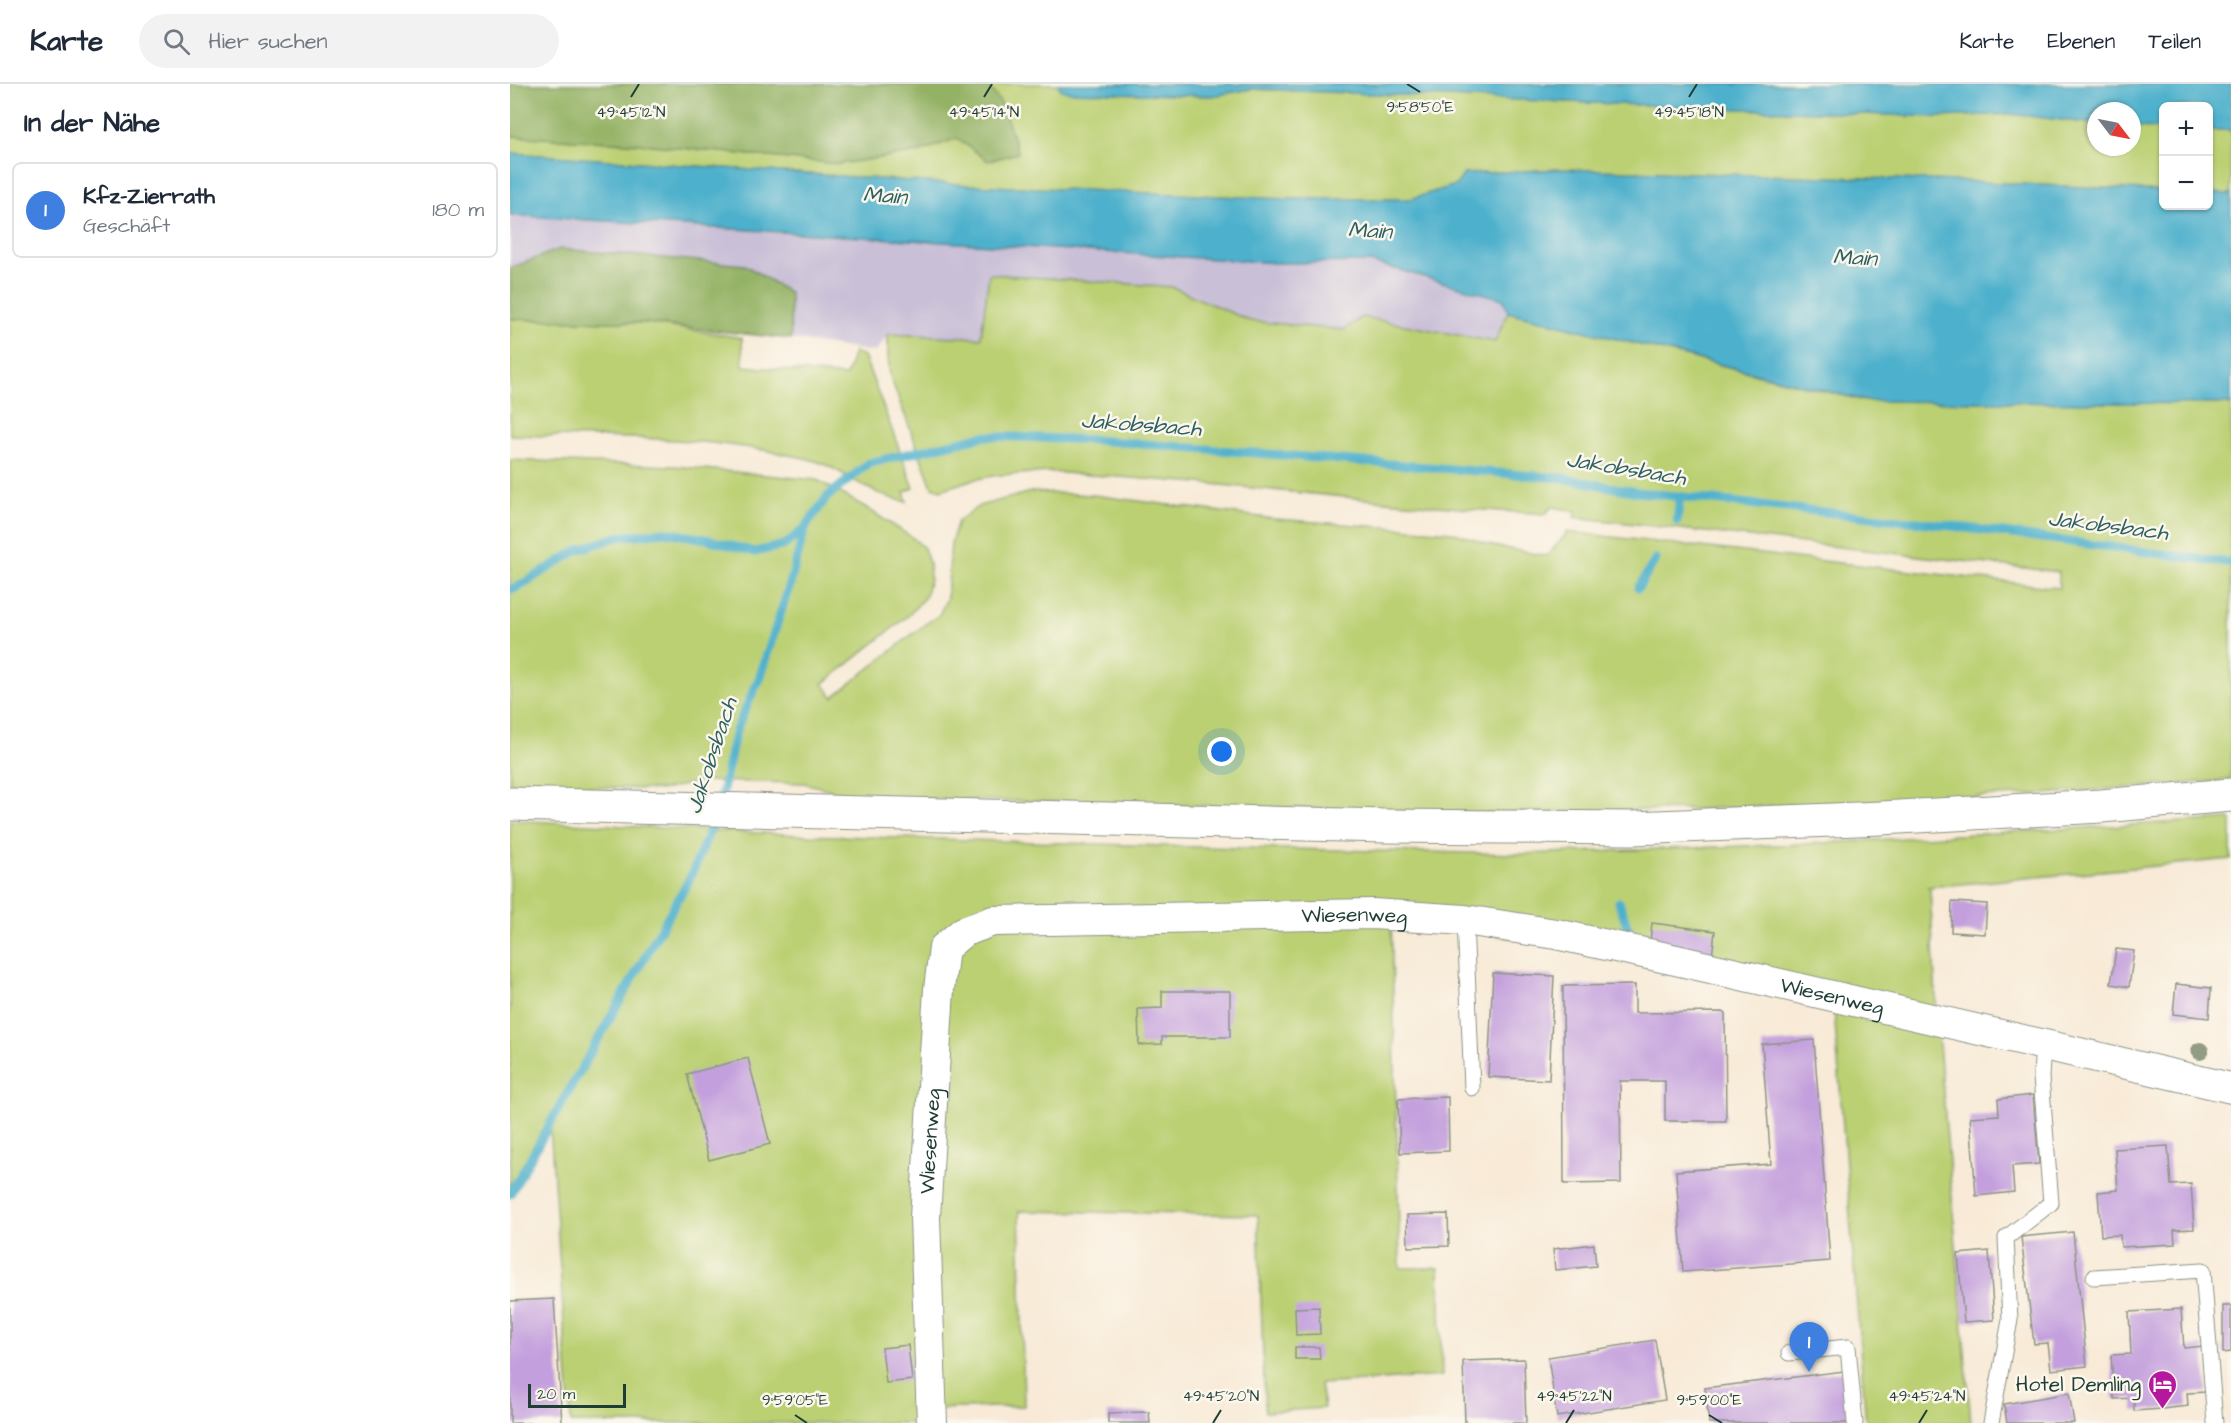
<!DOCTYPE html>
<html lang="de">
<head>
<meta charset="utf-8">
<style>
	:root { --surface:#fff; --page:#f2f2f3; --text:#1f2937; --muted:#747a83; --line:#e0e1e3; --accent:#d93025 }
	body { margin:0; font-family:"Architects Daughter",sans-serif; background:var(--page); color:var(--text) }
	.controls { position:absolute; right:18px; top:18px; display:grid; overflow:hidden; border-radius:9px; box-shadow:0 2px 4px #0004 }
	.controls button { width:54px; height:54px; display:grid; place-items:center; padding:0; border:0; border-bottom:2px solid var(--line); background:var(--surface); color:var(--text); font:30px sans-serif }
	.compass { position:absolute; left:1577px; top:18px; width:54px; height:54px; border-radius:50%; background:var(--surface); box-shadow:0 2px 4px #0004; rotate:122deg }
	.scale { position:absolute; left:18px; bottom:15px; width:98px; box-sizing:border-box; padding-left:6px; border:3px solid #1f3d34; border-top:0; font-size:16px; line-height:21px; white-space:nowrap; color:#1f3d34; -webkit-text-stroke:4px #fbf7ec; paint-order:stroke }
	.you { position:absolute; left:712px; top:668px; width:21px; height:21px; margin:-15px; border:4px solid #fff; border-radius:50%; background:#1a73e8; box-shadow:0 0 0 9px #1a73e833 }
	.badge { display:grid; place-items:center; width:39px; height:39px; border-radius:50%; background:var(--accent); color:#fff; font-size:20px; font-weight:700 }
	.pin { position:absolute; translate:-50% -50px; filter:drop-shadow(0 2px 3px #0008) }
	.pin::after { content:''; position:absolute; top:32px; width:21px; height:18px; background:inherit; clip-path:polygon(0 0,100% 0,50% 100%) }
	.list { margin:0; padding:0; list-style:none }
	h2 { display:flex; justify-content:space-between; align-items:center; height:78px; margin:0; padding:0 24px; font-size:26px }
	h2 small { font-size:20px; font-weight:400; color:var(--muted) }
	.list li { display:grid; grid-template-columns:39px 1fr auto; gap:18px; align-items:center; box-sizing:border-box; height:96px; margin:0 12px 12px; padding:0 12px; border:2px solid var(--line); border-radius:9px }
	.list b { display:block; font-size:22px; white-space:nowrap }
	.list p { margin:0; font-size:20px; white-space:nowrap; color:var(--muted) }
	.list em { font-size:20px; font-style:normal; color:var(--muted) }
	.icon { flex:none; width:33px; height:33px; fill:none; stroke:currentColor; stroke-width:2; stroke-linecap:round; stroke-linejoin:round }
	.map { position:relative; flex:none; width:1721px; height:1339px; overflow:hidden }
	header { display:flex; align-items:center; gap:36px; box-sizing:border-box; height:84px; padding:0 30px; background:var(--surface); border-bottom:2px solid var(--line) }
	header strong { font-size:28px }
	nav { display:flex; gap:33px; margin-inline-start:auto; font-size:21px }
	.search { width:420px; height:54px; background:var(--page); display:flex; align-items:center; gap:15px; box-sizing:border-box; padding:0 21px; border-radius:33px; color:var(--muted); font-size:22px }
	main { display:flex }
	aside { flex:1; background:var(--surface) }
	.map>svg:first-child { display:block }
	.industrial { fill:#c9bfd7 }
	.green { fill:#bbd073; stroke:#6d8654; stroke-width:1.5 }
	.forest { fill:#94b265; stroke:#5a784c; stroke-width:1.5 }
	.water { fill:#4db0cc; stroke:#367680; stroke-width:1.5 }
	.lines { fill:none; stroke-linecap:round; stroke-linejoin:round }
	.stream { stroke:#4db0cc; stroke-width:9 }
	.building { fill:#c39fdd }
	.service-casing { stroke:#8c9486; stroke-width:17 }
	.minor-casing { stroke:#8c9486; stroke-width:32 }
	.secondary-casing { stroke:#8c9486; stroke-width:35 }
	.service { stroke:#fff; stroke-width:15 }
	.minor { stroke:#fff; stroke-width:30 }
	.secondary { stroke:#fff; stroke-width:33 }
	.tree { fill:#929b84 }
	.ticks { fill:none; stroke:#1f3d34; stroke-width:2 }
	.labels { text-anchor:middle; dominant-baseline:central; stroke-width:5; stroke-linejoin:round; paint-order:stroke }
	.street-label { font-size:21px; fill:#1f3d34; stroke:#fbf7ec }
	.poi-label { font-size:21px; fill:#1f3d34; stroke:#fbf7ec; text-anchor:end }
	.water-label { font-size:22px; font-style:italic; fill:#2d6062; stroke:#fbf7ec }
	.ticks-label { font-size:15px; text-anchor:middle; fill:#1f3d34; stroke:#fbf7ec; stroke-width:5; stroke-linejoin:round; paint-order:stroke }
</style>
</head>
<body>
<header>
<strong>Karte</strong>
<div class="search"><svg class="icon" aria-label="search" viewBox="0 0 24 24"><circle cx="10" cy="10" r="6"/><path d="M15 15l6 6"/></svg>Hier suchen</div>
<nav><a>Karte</a><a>Ebenen</a><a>Teilen</a></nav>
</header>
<main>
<aside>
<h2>In der Nähe<small></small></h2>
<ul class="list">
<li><span class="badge" style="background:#3f7fe0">1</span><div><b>Kfz-Zierrath</b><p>Geschäft</p></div><em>180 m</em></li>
</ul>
</aside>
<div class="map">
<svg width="1721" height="1339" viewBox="0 0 1721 1339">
	<rect width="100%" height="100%" fill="#fbf7ec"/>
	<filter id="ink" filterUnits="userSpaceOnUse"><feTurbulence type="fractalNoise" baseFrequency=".0167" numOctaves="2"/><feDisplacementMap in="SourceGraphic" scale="12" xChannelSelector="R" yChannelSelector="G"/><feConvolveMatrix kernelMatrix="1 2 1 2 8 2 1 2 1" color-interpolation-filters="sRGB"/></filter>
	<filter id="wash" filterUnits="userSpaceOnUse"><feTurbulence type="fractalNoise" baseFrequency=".008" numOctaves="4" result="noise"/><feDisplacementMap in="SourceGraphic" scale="24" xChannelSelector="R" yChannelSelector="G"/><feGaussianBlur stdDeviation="1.35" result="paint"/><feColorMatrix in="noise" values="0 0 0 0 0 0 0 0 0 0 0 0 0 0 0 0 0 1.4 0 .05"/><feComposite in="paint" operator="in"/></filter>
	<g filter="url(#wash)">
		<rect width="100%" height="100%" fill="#f8ead7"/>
		<path class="industrial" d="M0,120L768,179L860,178L993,215L998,228L985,258L853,233L834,246L740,237L662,203L479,190L471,254L379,250L365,268L281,255L280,209L50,165L0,184Z"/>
		<g class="green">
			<path d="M477,0H548L551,6L702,12L741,5L1427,33L1500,30L1586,40V63H1622V43L1653,44L1654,107L1449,97L1050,85L954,90L947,101L900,115H776L458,101L0,69V52L132,60L329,80L410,68L447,54L478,77L508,69L492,21Z"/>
			<path d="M1698,46H1721V110L1699,109Z"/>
			<path d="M479,190L662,203L740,237L834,246L852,233L985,258L998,228L1354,317L1721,320V696L1533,710L1189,725L976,729L347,713L294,699L191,697L153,706L0,699V376L163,382L307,396L355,423L403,454L414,464L419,479L420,495L415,513L399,531L313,600L323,613L414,541L429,531L437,514L441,459L448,437L469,422L521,408L583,411L765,435L942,448L983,462L1037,472L1058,448L1549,504V488L1064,433L1066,427L1041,423L1036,430L959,425L690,399L540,388L489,391L461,396L431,406L422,403L380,292L378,273V250L471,254Z"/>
			<path d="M0,235L136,239L232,254L233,282L336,292L344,268L354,272L404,404L394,408L397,418C366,413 345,395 318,382C305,375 288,373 274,370C188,351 88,354 0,351Z"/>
			<path d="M1721,735V775L1418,803L1420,804L1427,936L1461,1339H1356L1323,913L881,832L890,1184H929L932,1292L810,1300L814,1324L755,1328L748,1131L509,1127L514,1322L422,1325V1339H61L40,1041L0,1110V736L291,751L688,763L1009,770L1295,760Z"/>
		</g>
		<g class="forest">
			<path d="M0,0H477L492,21L508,69L478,77L447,54L410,68L329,80L133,60L0,52Z"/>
			<path d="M50,165L235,181L280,209L281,255L136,239L0,235V184Z"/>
		</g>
		<g class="water">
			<path d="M548,0H1721V46H1699L1698,22H1654L1653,44L1622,43V27H1586V40L1500,30L1427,33L741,5L702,12L560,8L551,6Z"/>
			<path d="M0,69L458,101L776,115H900L946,101L954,90L1050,85L1449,97L1653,107L1654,122H1698L1699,109L1721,110V320L1357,317L998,228L993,215L860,178L768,179L0,131Z"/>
		</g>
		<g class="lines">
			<g class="stream">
				<path d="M1167,437L1170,412"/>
				<path d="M1128,504L1146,475"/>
				<path d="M0,505L6,504L68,466L107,453L155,448L196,455L245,468L275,461L295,444"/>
				<path d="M210,719L226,646L249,595L280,500L295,444L317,413L359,379L474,352L586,356L1052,394L1127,408L1426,440L1705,477L1721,478"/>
				<path d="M1109,818L1124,862"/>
				<path d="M0,1110L180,794L206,732"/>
			</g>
		</g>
		<g id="blocks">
			<g class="building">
				<path d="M1442,818L1477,820L1475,850L1441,848Z"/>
				<path d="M1142,839L1205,847L1202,873L1139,866Z"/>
				<path d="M1606,865L1624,867L1619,903L1601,900Z"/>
				<path d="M983,889L1044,892L1039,996L978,993Z"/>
				<path d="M1666,900L1701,904L1699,934L1663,930Z"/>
				<path d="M1125,901V929L1215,928L1216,1037H1155V997H1110L1111,1099L1054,1100L1053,902Z"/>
				<path d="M652,907H720V953H652V960L629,961L628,925L652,924Z"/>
				<path d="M1304,956L1320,1177L1173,1188L1166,1087L1261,1080L1252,960Z"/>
				<path d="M238,974L260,1060L199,1076L177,990Z"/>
				<path d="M1523,1011L1529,1080L1502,1082L1504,1108L1466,1112L1460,1033L1489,1031L1488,1015Z"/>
				<path d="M938,1013L939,1067L890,1069L888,1015Z"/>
				<path d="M1658,1062L1661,1101L1681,1100L1684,1145L1664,1146L1665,1160L1611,1163L1610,1151L1591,1152L1588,1108L1608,1106L1605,1065Z"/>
				<path d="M938,1130L939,1162L898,1163L897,1131Z"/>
				<path d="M1563,1148L1577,1282L1541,1286L1538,1259L1524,1260L1511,1153Z"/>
				<path d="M1084,1160L1086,1182L1045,1186L1043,1165Z"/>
				<path d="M1479,1167L1484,1236L1454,1238L1448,1170Z"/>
				<path d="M44,1215L52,1339H0V1217Z"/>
				<path d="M1713,1222H1721V1268L1713,1269Z"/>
				<path d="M809,1223L810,1250L786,1251L785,1224Z"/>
				<path d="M1671,1225L1674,1264L1694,1262L1697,1308L1677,1309L1678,1322L1652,1325L1624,1327V1314L1604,1315L1601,1271L1621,1270L1619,1228Z"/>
				<path d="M1145,1256L1155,1316L1047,1333L1038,1273Z"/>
				<path d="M398,1261L402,1296L376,1299L372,1264Z"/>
				<path d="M785,1263H809L810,1275H785Z"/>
				<path d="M1014,1275L1016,1339H955L953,1277Z"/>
				<path d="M1334,1287L1340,1339H1199L1195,1304Z"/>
				<path d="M1559,1309L1564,1339H1497L1494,1320Z"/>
				<path d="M639,1328L640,1339H598V1329Z"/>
			</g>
		</g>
	</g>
	<g filter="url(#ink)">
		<use href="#blocks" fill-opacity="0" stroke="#8c9486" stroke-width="1.5"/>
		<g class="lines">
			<defs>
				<g id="service">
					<path d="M955,836L962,1004"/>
					<path d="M1584,1193L1693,1186L1705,1339"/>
					<path d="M1279,1269L1338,1263L1345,1339"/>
					<path d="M1481,1339L1500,1236L1496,1154L1541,1119L1531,993L1533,959"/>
				</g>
				<g id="minor">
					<path id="s1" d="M422,1339L415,1133L429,905L434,864L453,848L483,837L863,830L955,836L1046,850L1166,876L1721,1004"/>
				</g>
				<path id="secondary" d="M0,720L876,742L1123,744L1371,734L1591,722L1721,711"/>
			</defs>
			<use href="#service" class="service-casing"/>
			<use href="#minor" class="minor-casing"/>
			<use href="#secondary" class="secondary-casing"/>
			<use href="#service" class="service"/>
			<use href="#minor" class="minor"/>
			<use href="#secondary" class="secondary"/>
		</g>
		<circle class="tree" cx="1690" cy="967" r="9"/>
	</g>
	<path class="ticks" d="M897,0L910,8M121,13L129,0M474,13L482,0M1179,13L1187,0M285,1331L297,1339M1199,1331L1212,1339M703,1339L711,1326M1056,1339L1064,1326M1409,1339L1417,1326"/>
	<defs>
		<symbol id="hotel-pin" viewBox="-11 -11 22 30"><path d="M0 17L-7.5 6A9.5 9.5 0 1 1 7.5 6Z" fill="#b5179e" stroke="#fbf7ec"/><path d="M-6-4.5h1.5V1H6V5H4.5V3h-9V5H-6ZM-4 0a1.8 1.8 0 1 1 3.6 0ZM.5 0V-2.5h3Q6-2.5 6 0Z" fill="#fff"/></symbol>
	</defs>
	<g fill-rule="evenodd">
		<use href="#hotel-pin" x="1636" y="1284" width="33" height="45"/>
	</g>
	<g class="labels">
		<g class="street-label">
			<text stroke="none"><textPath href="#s1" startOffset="894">Wiesenweg</textPath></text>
			<text stroke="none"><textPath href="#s1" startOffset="1380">Wiesenweg</textPath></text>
			<text stroke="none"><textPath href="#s1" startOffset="282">Wiesenweg</textPath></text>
		</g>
		<g class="poi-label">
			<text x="1631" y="1300">Hotel Demling</text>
		</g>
		<g class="water-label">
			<text transform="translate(375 112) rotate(4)">Main</text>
			<text transform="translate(860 147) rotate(3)">Main</text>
			<text transform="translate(1345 174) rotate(3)">Main</text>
			<text transform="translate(631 341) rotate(4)">Jakobsbach</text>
			<text transform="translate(1116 385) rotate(9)">Jakobsbach</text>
			<text transform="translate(1598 442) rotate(7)">Jakobsbach</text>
			<text transform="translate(202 672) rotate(-72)">Jakobsbach</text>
		</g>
	</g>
	<g class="ticks-label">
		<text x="910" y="28">9°58'50"E</text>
		<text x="121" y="33">49°45'12"N</text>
		<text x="474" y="33">49°45'14"N</text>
		<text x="1179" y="33">49°45'18"N</text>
		<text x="711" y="1317">49°45'20"N</text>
		<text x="1064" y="1317">49°45'22"N</text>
		<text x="1417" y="1317">49°45'24"N</text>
		<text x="285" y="1321">9°59'05"E</text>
		<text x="1199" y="1321">9°59'00"E</text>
	</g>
</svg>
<div class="controls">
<button>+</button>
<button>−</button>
</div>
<svg class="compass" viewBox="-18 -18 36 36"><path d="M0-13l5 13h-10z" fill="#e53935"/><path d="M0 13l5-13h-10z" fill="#747a83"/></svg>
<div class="scale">20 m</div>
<div class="you"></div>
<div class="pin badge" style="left:1299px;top:1288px;background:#3f7fe0">1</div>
</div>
</main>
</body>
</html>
